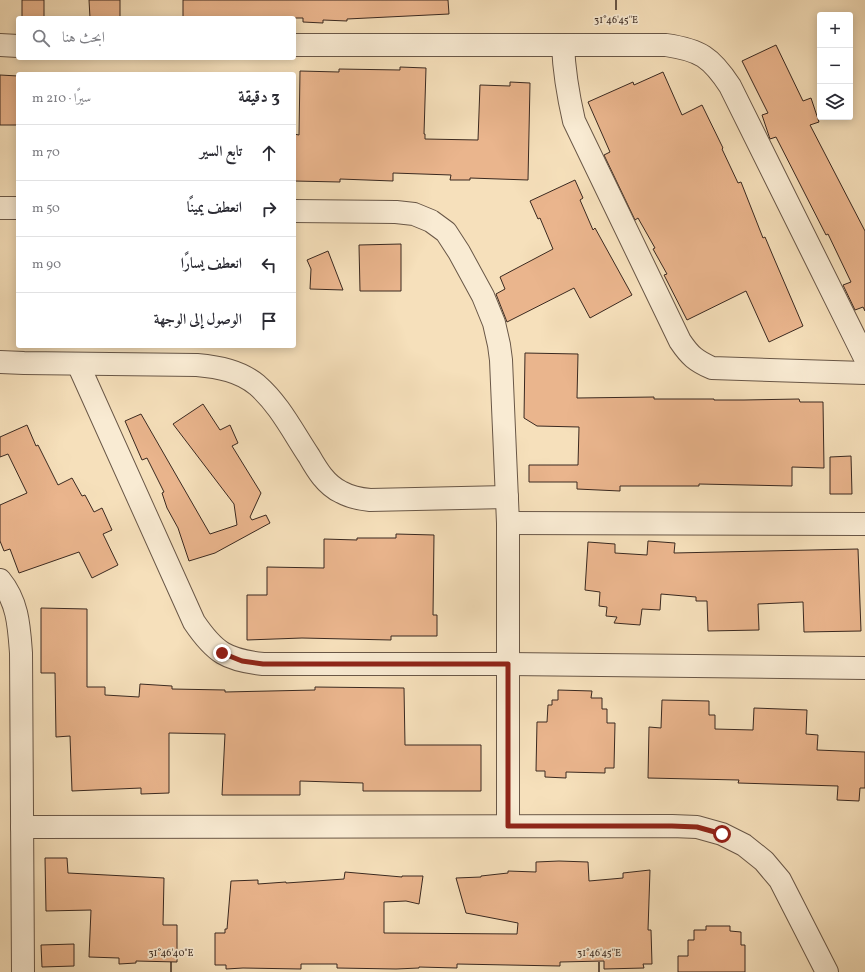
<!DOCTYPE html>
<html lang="ar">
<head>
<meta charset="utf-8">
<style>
	:root { --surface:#fff; --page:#f7f7f7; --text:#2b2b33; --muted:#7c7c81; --line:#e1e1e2 }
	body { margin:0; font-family:Vollkorn,Amiri,serif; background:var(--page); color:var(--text); direction:rtl }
	.controls { position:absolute; right:12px; top:12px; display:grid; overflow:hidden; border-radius:4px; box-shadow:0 2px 10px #0003 }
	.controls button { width:36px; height:36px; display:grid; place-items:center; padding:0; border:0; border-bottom:1px solid var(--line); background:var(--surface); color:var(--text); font:20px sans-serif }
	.stop { position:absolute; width:12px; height:12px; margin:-9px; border:3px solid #8f2418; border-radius:50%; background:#fff }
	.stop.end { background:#8f2418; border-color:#fff; box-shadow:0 1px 4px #0008 }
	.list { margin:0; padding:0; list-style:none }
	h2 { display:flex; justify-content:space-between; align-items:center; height:52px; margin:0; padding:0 16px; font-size:17px }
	h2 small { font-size:13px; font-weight:400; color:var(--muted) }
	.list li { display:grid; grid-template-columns:26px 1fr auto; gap:12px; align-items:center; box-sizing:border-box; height:56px; padding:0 16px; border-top:1px solid var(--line) }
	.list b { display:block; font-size:15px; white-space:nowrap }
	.list em { font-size:13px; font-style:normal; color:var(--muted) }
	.icon { flex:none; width:22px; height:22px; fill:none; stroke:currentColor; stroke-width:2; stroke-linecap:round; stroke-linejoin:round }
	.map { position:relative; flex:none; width:865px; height:972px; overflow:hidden; direction:ltr }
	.search { position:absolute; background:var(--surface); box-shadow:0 2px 10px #0003; left:16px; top:16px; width:280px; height:44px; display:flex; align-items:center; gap:10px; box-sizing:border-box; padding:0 14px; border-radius:4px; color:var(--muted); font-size:15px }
	.panel { position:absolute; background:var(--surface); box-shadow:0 2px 10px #0003; left:16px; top:72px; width:280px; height:276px; border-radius:4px; direction:rtl }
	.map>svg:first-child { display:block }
	.building { fill:#eab58d; stroke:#3a2920 }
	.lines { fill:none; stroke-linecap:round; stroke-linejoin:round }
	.minor-casing { stroke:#695747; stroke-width:24 }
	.minor { stroke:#f9ebd3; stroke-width:22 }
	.route { stroke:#8f2418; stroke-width:5 }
	.ticks { fill:none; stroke:#3a2920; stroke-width:1.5 }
	.ticks-label { font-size:10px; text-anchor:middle; fill:#3a2920; stroke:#f9ebd3; stroke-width:3.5; stroke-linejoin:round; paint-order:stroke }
</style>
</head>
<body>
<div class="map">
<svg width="865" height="972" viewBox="0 0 865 972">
	<rect width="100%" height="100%" fill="#f6e0bb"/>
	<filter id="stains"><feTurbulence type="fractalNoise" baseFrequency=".005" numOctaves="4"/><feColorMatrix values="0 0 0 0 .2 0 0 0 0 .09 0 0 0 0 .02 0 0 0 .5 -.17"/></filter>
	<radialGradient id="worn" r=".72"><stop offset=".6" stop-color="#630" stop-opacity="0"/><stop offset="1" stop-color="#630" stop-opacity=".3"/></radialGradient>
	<g class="building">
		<rect x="22" y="0" width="22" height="18"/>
		<path d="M89,0H120V18H90Z"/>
		<path d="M183,0H448L449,14L347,19V21L323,20V23L303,22V18H183Z"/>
		<path d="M776,45L803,101L811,98L819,122L810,125L865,231V311L863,307L855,310L843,285L851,282L828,234L826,235L776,137L770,139L762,115L768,113L742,61Z"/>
		<path d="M400,67L426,68L424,134H425V139L478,140L480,85L510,86V82L530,83L528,180L470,178V180H450L451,175L393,173V181L340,179V182L294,181V134L299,135L300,71L339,72V69L400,70Z"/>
		<path d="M663,72L682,115L702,105L723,148L722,149L738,183L741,182L763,238L765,237L773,256L803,326L769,342L746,291L687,320L664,275L667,274L653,249L655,248L638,218L635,220L604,155L610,152L588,102L633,82L634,85Z"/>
		<path d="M0,75L18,76V125H0Z"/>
		<path d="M575,180L583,198L580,200L593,230L595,228L632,295L590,318L574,288L507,322L496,294L505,289L500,277L553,249L540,218L538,219L530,201Z"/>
		<path d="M401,244V291H360L359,245Z"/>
		<path d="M328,251L343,290L310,289L311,269L307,260Z"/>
		<path d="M525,353L578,354L577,398L654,397V399H714V400H744L799,399L800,402H823L824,468L792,467V486L699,484V486H620V491L577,489V482H529V465H578L579,427L537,426L524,418Z"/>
		<path d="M203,404L220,430L230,425L238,443L232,446L261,493L250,517L252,520L266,515L270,523L215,553L189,561L178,528L167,508L162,493L164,492L147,458L142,460L125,421L141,414L210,534L237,525L234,504L173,424Z"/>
		<path d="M27,425L36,446L38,445L58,485L72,478L82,496L85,495L94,512L102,508L112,530L103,534L118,565L92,578L79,552L19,573L10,549L4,551L0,541V505L27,493L8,454L0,457V437Z"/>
		<path d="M851,456L852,494H830V457Z"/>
		<path d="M396,534L434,535L433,615H437V636H391V640L302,638L247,640V595H267V567L324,568V539L357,540V538H396Z"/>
		<path d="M648,541L675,543L674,553L858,549L861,631L804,632L803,602L758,604L759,630L708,631L707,601H696V597L661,594L660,610L642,609L640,625L614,623L617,617L606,616L607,607L599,606L600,592L585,590L588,542L615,544V553L647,555Z"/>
		<path d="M41,608L87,609V687H105V695L139,697L140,684L172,686V689L225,690V692L315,690V687L404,688L405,745H481V791H363V783L300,781V795H222L225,734L169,733V793L141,794V788L72,791L70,736L56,737L55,673H41Z"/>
		<path d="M558,690L592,691L591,698H602V709H607V723H615L614,768H605V773L566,772V778L545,777V771H536L537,722H547L548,705H552V700H558Z"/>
		<path d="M662,700L709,701V715H715V729L753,730L754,708L807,710L806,734L818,735L817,750L865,752V788H860L859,801L837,800L838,786L738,783L739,780L648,778L649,727L661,728Z"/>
		<path d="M45,858H67L68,873L164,878L163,925H177V962L136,961V963L119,964V958L89,957L91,910L46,911Z"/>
		<path d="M559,861L588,862L589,881L623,878V873L650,870L648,930H651L652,964H643L644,968L604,969V961L560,962V966L457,964V968L419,967V968L396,969L337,968V964H301V969L243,968L226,969V965H215V933H225V929H227L231,881L258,880V884L286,882V883L316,881L344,879L345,872L402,877V876H423L419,904L406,901L384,902V933L517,934L518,923L466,913L456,878L481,877V876L508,873V871L536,872V862Z"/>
		<path d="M706,926H730V931L741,932V945H745V972H678V956H688V940H694V930H706Z"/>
		<path d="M74,944V966L42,967L41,945Z"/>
	</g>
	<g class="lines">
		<defs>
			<g id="minor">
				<path d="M0,45L18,46"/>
				<path d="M294,45H666C700,50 711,57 730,86L865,358"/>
				<path d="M563,45C564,71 568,95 574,121L680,341C690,356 696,361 712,368L865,373"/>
				<path d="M0,208H18"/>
				<path d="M294,211L396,212L414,214L431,221L446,232L459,252L483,296L494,323L499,345L501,360L508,523V826"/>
				<path d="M0,362L24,363L197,365C219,367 240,371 257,385C279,404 293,432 309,456C317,470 326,485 341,492C350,497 359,499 370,500L507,497"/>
				<path d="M78,364L194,622C215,653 227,660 263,664H508L865,668"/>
				<path d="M508,523L865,524"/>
				<path d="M0,580C18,602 19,626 21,653L23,972"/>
				<path d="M22,827L672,826L697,827L722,834L744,845L764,861L780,880L827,972"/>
			</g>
		</defs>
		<use href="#minor" class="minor-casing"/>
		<use href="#minor" class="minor"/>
	</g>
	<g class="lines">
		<path class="route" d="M222,653L242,661L263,664H508V826H672L697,827L722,834"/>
	</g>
	<path class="ticks" d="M616,10V0M171,972V962M599,972V962"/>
	<g class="ticks-label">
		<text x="616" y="23">31°46'45"E</text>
		<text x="171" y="956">31°46'40"E</text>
		<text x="599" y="956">31°46'45"E</text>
	</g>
	<rect width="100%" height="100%" filter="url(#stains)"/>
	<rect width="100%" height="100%" fill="url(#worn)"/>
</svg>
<div class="controls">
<button>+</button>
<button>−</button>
<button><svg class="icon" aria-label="layers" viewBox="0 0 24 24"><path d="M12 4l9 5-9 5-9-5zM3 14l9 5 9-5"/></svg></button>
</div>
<div class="stop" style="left:722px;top:834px"></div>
<div class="stop end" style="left:222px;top:653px"></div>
<div class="search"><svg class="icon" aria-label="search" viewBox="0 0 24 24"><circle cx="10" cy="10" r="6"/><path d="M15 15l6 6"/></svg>ابحث هنا</div>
<section class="panel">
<h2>3 دقيقة<small>سيرًا · 210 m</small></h2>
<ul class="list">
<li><svg class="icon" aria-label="ahead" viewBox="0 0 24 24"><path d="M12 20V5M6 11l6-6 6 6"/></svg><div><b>تابع السير</b></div><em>70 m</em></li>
<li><svg class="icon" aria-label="right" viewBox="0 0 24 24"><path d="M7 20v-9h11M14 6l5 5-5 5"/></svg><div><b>انعطف يمينًا</b></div><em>50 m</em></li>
<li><svg class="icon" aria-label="left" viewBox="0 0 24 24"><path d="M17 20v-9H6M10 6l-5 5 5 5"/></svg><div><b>انعطف يسارًا</b></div><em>90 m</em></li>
<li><svg class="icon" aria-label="arrive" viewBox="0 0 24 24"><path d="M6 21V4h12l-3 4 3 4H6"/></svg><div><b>الوصول إلى الوجهة</b></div></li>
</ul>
</section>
</div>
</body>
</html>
